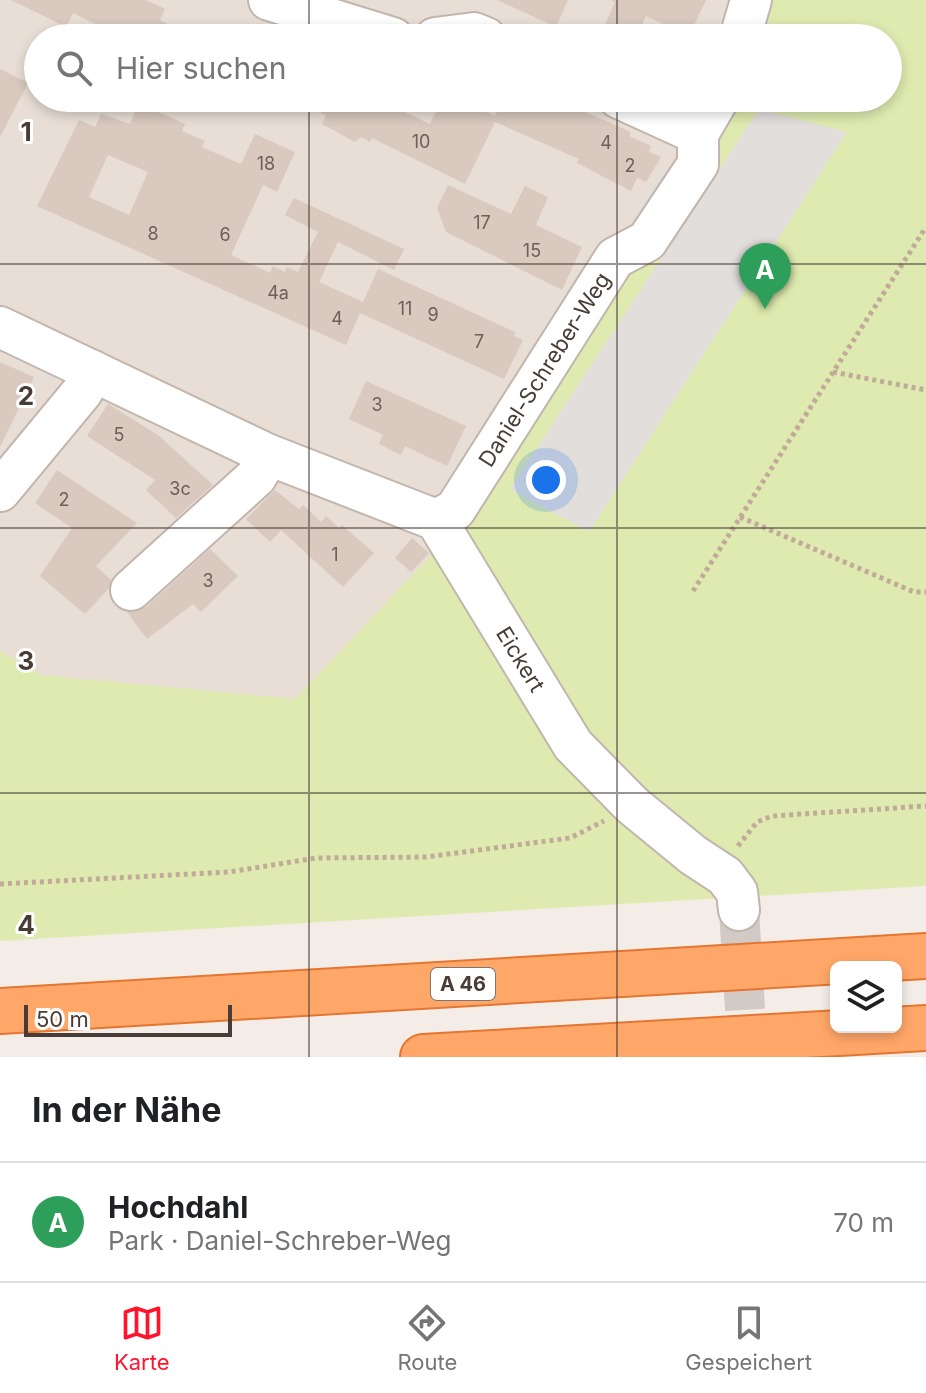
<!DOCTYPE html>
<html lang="de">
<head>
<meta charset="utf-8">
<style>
	:root { --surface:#fff; --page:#f2f2f2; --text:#202124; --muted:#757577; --line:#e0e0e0; --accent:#ff142b }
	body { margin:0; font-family:Inter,sans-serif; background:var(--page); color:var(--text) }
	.controls { position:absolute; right:24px; bottom:24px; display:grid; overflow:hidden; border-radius:12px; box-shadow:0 4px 12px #0003 }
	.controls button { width:72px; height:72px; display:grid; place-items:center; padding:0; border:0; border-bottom:2px solid var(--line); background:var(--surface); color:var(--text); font:40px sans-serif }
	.scale { position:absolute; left:24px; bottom:20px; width:208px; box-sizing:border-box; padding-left:8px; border:4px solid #483c36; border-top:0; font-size:22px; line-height:28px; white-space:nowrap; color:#483c36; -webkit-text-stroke:6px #fff; paint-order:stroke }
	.you { position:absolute; left:546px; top:480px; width:28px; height:28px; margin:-20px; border:6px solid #fff; border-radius:50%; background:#1a73e8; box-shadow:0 0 0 12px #1a73e833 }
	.badge { display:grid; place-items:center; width:52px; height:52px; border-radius:50%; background:var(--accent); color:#fff; font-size:26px; font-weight:700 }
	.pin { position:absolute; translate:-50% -66px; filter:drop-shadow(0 2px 4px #0008) }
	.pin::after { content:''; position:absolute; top:42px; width:28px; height:24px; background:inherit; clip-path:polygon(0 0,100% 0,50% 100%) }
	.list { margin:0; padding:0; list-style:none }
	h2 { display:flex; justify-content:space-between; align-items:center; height:104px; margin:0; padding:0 32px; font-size:34px }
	h2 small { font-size:26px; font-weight:400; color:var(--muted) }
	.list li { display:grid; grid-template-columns:52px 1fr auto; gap:24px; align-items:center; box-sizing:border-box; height:120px; padding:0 32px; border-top:2px solid var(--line) }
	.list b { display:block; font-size:30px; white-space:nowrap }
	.list p { margin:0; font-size:26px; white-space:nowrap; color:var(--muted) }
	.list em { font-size:26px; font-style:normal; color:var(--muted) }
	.icon { flex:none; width:44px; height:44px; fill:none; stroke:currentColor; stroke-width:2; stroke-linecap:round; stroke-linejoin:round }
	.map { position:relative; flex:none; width:926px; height:1057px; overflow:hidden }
	.search { position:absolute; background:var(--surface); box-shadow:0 4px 12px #0003; left:24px; right:24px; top:24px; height:88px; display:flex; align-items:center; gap:20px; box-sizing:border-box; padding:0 28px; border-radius:44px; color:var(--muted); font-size:30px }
	.sheet { height:224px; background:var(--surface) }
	nav { display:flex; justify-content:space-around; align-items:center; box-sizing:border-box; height:112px; border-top:2px solid var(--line); background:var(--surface); font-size:22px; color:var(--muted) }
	nav a { display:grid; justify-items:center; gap:4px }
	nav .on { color:var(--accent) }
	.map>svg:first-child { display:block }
	.residential { fill:#e8ded5 }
	.green { fill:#deeaaf }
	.parking { fill:#e2dedc }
	.building { fill:#d9c9bf; fill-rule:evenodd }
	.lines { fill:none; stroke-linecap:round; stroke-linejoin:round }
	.minor-tunnel { stroke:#d2cac4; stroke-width:40; stroke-dasharray:40 20; stroke-linecap:butt }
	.minor-casing { stroke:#c3b5ac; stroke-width:44 }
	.highway-casing { stroke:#e37632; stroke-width:48 }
	.path { stroke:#c2aa9a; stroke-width:5; stroke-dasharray:4 4; stroke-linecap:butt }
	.minor { stroke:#fff; stroke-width:40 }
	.highway { stroke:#ffa768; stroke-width:44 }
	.grid { fill:none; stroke:#483c36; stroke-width:2; stroke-opacity:0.55 }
	.labels { text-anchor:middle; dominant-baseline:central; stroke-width:6; stroke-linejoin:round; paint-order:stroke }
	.number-label { font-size:18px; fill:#6c5f58 }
	.shield { fill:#fff; stroke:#7f7672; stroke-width:2 }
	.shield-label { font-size:20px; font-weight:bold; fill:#483c36 }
	.street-label { font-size:22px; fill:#483c36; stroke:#fff }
	.grid-label { font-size:26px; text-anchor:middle; font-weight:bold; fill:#483c36; stroke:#fff; stroke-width:6; stroke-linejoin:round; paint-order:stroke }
</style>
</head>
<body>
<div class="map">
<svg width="926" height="1057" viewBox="0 0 926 1057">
	<rect width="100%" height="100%" fill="#f4ede7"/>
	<path class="residential" d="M0,0H766L760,38H38V98H744L464,520L295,699L41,675L0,651Z"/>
	<path class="green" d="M766,0H926V886L0,941V651L41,675L295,699L464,520L744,98H888V38H760Z"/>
	<g class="parking">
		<path d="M759,109L847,132L589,532L510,489Z"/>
		<path d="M663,169L676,178L646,227L633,219Z"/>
	</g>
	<g class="building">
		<path d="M11,0H146L165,9L160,20L195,38H109L112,32L73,13L66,27Z"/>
		<path d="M497,0H568L556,27Z"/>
		<path d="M611,0H706L689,36L646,16L636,38H599L615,2Z"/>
		<path d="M0,69L28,83L0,137Z"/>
		<path d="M286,98H391L388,104L430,124L442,98H460L495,116L503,98H553L631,132L629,136L651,146L649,152L661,157L646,182L637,178L631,191L577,163L579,159L495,122L465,184L372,138L370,142L361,137L355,142L322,124L326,115Z"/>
		<path d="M139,103L185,124L182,131L205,141L202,147L241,164L255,134L295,152L277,192L263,185L231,255L270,273L273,266L285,272L287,267L298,272L318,232L285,215L294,198L404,249L394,270L338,242L319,282L363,302L378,269L515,332L514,336L523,340L504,379L360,313L346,345L37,206L79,120L95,127L101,114L130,124ZM108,155L148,172L129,215L89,197Z"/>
		<path d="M448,185L511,214L525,186L548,197L536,225L582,247L562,290L446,232L437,208Z"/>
		<path d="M0,362L34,377L0,447Z"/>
		<path d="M366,381L466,426L447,466L405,446L401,455L379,444L383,435L349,419Z"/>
		<path d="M108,404L158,435L213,485L176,518L146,490L155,480L87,436Z"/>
		<path d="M57,470L137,523L96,566L111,580L109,588L85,614L40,576L72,528L35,503Z"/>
		<path d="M275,490L299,509L303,505L321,522L326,516L339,528L342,525L374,553L343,587L281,530L270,542L246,519Z"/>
		<path d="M412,538L429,553L411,572L395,558Z"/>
		<path d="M210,549L238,576L201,612L193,604L147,639L127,612L146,607Z"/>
	</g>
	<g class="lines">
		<path class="minor-tunnel" d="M739,910L748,1057"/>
		<defs>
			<g id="minor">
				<path d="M269,0L393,38"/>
				<path d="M435,38L474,33L486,38"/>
				<path d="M740,38L751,0"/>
				<path d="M619,98L698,134"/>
				<path id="s1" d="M0,327L269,455L436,520L573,745L632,805L693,855L725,876L737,892L739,910"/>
				<path d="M0,491L82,392L93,371"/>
				<path id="s2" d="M436,520L455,510L615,258L647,241L698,164V134L719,98"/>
				<path d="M131,590L256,477L269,455"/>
			</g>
			<g id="highway">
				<path d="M0,1011L926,956"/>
				<path d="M423,1057L926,1028"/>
			</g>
		</defs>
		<use href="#minor" class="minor-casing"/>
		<use href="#highway" class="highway-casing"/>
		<g class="path">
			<path d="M833,372L926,390"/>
			<path d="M740,517L914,592H926"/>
			<path d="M693,591L926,227"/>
			<path d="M738,846L757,822L772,816L926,806"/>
			<path d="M0,884L229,872L316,858L426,857L570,838L604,821"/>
		</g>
		<use href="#minor" class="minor"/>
		<use href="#highway" class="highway"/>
	</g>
	<path class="grid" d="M309,0V38M617,0V38M309,98V1057M617,98V1057M0,264H926M0,528H926M0,793H926"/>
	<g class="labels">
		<g class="number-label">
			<text x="421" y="141">10</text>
			<text x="606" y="142">4</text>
			<text x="266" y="163">18</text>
			<text x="630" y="165">2</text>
			<text x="482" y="222">17</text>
			<text x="153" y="233">8</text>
			<text x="225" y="234">6</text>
			<text x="532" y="250">15</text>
			<text x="278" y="292">4a</text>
			<text x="405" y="308">11</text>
			<text x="433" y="314">9</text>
			<text x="337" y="318">4</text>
			<text x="479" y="341">7</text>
			<text x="377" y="404">3</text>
			<text x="119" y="434">5</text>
			<text x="180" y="488">3c</text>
			<text x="64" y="499">2</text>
			<text x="335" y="554">1</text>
			<text x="208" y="580">3</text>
		</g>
		<rect class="shield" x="431" y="968" width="64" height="32" rx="6"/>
		<g class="shield-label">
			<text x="463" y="984">A 46</text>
		</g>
		<g class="street-label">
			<text stroke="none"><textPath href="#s2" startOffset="188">Daniel-Schreber-Weg</textPath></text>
			<text stroke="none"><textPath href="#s1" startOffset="640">Eickert</textPath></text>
		</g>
	</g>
	<g class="grid-label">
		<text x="26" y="141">1</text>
		<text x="26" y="405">2</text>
		<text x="26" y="670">3</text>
		<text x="26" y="934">4</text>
	</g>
</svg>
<div class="controls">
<button><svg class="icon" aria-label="layers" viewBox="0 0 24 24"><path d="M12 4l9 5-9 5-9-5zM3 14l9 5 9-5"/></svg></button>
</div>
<div class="scale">50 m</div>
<div class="you"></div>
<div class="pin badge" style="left:765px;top:309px;background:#2e9e5b">A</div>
<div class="search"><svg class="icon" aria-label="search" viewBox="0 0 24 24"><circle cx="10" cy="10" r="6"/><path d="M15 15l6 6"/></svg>Hier suchen</div>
</div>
<section class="sheet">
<h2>In der Nähe<small></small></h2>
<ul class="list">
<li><span class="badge" style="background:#2e9e5b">A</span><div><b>Hochdahl</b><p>Park · Daniel-Schreber-Weg</p></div><em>70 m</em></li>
</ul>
</section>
<nav>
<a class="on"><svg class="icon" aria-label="map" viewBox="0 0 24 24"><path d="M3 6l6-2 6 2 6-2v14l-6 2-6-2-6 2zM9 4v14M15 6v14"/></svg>Karte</a>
<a><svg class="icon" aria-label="directions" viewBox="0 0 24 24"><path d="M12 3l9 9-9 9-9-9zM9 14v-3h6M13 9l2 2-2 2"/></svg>Route</a>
<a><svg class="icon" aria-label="saved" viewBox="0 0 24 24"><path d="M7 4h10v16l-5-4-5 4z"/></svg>Gespeichert</a>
</nav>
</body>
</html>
